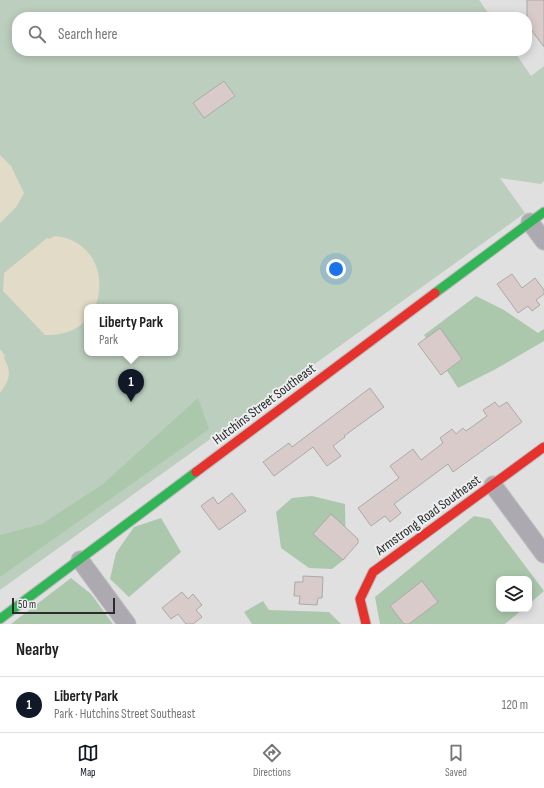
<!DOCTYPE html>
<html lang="en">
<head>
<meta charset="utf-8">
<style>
	:root { --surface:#fff; --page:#f2f2f2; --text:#222; --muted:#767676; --line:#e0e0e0; --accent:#111827 }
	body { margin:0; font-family:"Sofia Sans Condensed",sans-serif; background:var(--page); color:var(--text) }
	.controls { position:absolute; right:12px; bottom:12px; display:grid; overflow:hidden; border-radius:8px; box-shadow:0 2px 10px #0003 }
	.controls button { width:36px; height:36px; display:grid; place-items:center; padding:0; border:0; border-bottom:1px solid var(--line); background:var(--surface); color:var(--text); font:20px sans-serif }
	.scale { position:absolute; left:12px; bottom:10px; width:103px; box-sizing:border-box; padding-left:4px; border:2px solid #2c2c2c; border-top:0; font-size:11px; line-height:14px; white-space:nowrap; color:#2c2c2c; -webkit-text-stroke:3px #edeeef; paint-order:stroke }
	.you { position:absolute; left:336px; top:269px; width:14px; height:14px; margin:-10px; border:3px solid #fff; border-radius:50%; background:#1a73e8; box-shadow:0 0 0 6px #1a73e833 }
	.badge { display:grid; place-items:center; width:26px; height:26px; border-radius:50%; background:var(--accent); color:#fff; font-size:13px; font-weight:700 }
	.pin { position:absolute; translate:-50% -33px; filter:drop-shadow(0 1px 2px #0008) }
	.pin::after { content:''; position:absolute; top:21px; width:14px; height:12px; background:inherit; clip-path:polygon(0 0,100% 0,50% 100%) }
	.popup { position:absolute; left:84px; top:304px; width:94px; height:52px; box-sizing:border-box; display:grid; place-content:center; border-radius:8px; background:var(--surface); filter:drop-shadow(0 1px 3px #0005); font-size:13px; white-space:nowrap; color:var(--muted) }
	.popup b { font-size:15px; color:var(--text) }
	.popup::after { content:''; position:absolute; left:50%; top:100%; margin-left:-8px; border:8px solid transparent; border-top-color:var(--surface) }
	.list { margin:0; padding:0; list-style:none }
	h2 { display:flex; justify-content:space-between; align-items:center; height:52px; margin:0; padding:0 16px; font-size:17px }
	h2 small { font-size:13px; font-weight:400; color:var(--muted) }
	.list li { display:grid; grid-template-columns:26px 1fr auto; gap:12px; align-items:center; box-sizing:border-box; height:56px; padding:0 16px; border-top:1px solid var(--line) }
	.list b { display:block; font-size:15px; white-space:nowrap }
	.list p { margin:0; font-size:13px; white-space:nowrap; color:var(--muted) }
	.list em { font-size:13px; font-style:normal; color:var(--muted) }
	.icon { flex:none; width:22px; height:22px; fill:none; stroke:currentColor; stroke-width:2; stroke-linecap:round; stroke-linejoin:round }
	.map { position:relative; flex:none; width:544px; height:624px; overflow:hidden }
	.search { position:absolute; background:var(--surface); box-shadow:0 2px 10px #0003; left:12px; right:12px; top:12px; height:44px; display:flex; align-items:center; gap:10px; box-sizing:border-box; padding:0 14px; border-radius:16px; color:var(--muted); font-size:15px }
	.sheet { height:108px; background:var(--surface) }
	nav { display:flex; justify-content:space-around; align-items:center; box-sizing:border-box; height:56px; border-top:1px solid var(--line); background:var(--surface); font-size:11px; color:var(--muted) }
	nav a { display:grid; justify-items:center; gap:2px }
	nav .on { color:var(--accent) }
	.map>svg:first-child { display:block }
	.green { fill:#bccebd; fill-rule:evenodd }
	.forest { fill:#abc8ad }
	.sand { fill:#e1dbc7 }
	.building { fill:#d9cbc9; stroke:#aaa }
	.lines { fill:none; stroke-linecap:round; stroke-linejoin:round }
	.street-casing { stroke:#bcbcbd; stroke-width:19 }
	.fast-casing { stroke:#bcbcbd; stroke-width:11 }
	.jam-casing { stroke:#bcbcbd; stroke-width:11 }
	.street { stroke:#aca9b1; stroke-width:17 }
	.fast { stroke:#30b455; stroke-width:9 }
	.jam { stroke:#e5322d; stroke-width:9 }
	.labels { text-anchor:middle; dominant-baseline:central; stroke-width:4; stroke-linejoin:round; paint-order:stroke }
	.street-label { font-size:14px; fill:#2c2c2c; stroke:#edeeef }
</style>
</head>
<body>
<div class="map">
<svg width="544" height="624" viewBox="0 0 544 624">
	<rect width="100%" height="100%" fill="#e0e0e1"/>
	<path class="green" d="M0,0H479L491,17H17V51H514L531,76L544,66V181L541,184L500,178L525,213L0,590ZM87,307H175V353H87Z"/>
	<g class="forest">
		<path d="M476,296L504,310L538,333L544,329V341L494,370L458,388L424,335Z"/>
		<path d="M198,398L209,429L0,577V535L42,524L103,484Z"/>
		<path d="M312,496L345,504L346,558L332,569L309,568L281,548L276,512L292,498Z"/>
		<path d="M474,516L490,519L544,591L529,604V579H499V609H523L505,624H380L375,597Z"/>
		<path d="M161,518L181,552L129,597L110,579L116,553L134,527Z"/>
		<path d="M71,578L91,594L113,624H11Z"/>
		<path d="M263,601L269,610L329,612L341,624H252L244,612Z"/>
	</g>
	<g class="sand">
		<path d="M0,155L11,166L24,193L17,206L0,223Z"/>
		<path d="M55,236C92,239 108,276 95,307H87C87,311 88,316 86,319C79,331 58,336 45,335L3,291L4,273L47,238L49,239Z"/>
		<path d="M0,349L5,356L4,358C12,372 10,380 0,393Z"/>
	</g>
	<g class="building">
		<path d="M527,0H544V47L527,24Z"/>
		<path d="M224,81L235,96L204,118L193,103Z"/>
		<path d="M512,274L522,288L535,278L544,290V294L536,300L540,305L532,311L528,306L518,313L497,284Z"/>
		<path d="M440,328L462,359L441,375L418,344Z"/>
		<path d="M370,388L384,407L344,436L345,437L333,446L341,456L327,466L313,447L274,476L263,462L289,443L292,447Z"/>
		<path d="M495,402L499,407L507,402L522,422L453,472L448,464L394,504L401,513L390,522L385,516L371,526L358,508L399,478L390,466L413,449L421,460L443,443L440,438L452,429L456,434L463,428L466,431L487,416L483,410Z"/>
		<path d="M232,493L246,511L219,530L201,506L213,497L218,504Z"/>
		<path d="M331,514L358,539V543L343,560L313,534Z"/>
		<path d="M303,576L323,577L322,598H318L317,605L299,604L300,596H294L295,582H303Z"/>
		<path d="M422,581L438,602L409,624H404L390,606Z"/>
		<path d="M182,592L188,599L193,594L202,605L196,610L202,617L193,624H186L178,614L171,619L162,608Z"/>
	</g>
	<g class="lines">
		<defs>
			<g id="street">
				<path d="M530,222L544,241"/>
				<path d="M493,485L544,554"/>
				<path d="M80,560L127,624"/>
			</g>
			<g id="fast">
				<path d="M435,293L544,212"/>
				<path d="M0,619L196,472"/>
			</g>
			<g id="jam">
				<path d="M196,472L435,293"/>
				<path d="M366,624L360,599L373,572L544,447"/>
			</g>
		</defs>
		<use href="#street" class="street-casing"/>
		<use href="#fast" class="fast-casing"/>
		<use href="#jam" class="jam-casing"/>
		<use href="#street" class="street"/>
		<use href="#fast" class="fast"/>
		<use href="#jam" class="jam"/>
	</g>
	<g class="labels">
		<g class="street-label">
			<text transform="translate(264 404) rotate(-37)">Hutchins Street Southeast</text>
			<text transform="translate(428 515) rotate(-36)">Armstrong Road Southeast</text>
		</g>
	</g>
</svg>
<div class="controls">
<button><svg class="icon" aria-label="layers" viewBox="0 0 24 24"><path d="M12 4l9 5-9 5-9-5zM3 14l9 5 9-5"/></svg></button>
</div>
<div class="scale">50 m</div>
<div class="you"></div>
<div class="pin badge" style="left:131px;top:402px">1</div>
<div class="popup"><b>Liberty Park</b>Park</div>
<div class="search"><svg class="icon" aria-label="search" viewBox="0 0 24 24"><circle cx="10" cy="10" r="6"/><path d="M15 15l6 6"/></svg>Search here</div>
</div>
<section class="sheet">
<h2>Nearby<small></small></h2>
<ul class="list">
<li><span class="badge">1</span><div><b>Liberty Park</b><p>Park · Hutchins Street Southeast</p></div><em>120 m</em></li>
</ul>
</section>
<nav>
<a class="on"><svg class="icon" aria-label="map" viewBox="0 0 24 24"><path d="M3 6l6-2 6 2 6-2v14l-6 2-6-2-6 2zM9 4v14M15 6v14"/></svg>Map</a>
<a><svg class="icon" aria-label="directions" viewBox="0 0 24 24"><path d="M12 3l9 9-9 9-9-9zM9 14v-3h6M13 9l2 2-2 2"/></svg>Directions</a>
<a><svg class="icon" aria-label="saved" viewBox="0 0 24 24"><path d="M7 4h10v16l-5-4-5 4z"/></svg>Saved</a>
</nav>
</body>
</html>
